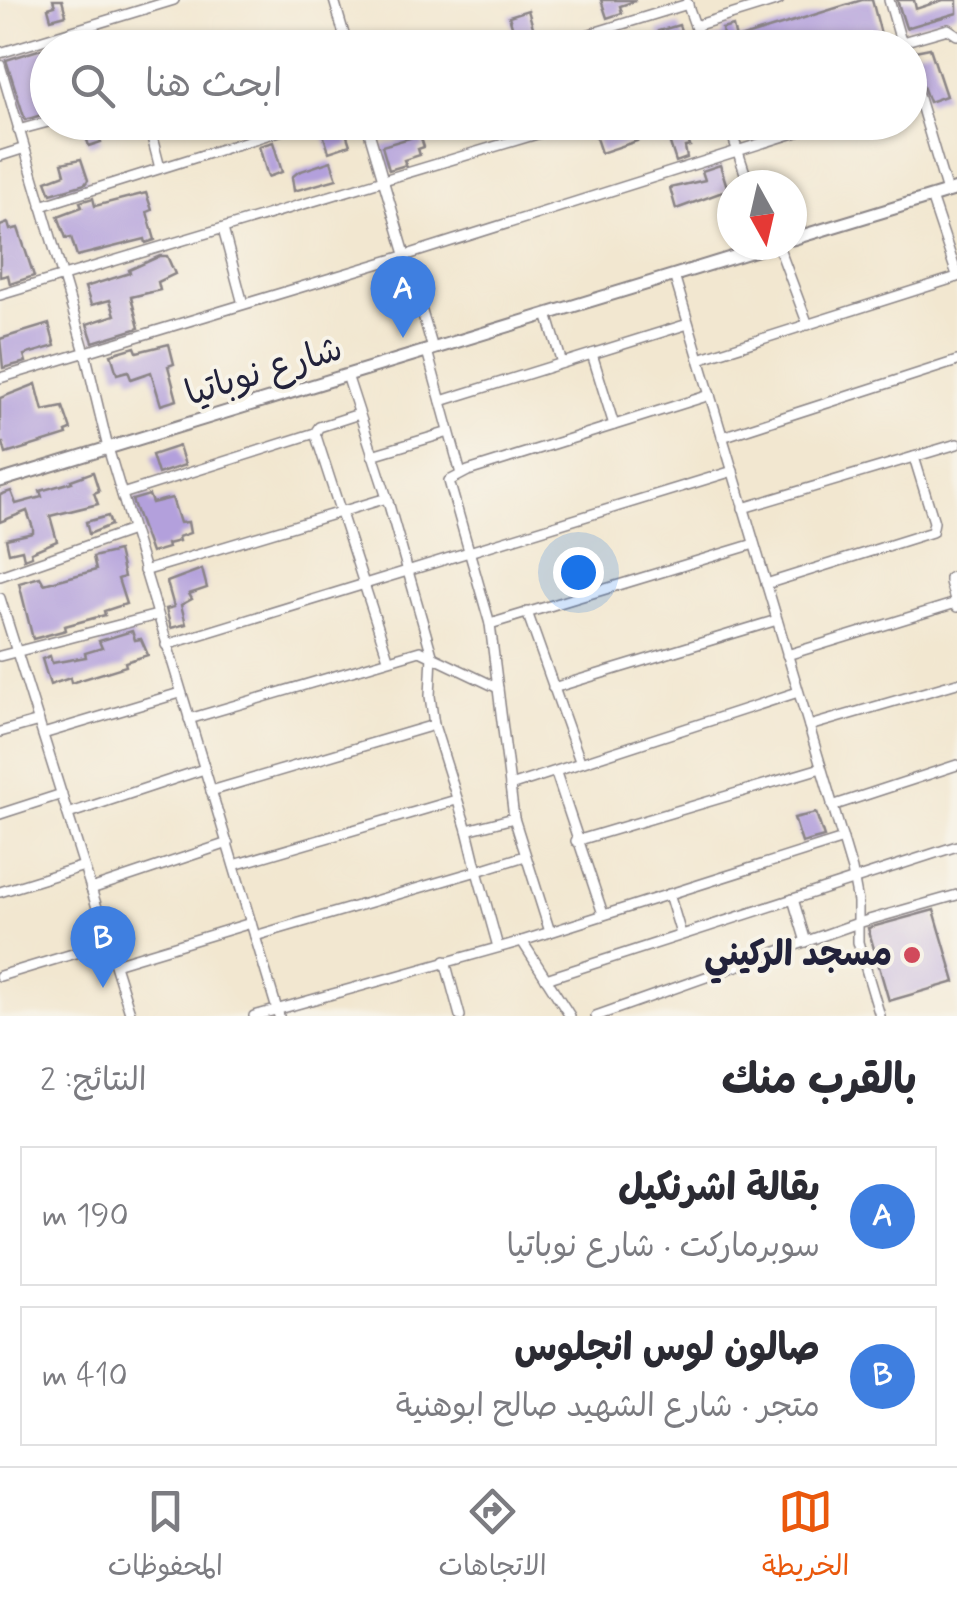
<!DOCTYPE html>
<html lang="ar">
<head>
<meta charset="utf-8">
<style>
	:root { --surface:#fff; --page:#f2f2f3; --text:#2b2b33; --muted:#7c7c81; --line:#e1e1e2; --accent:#ea580c }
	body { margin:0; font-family:Mynerve,"Playpen Sans Arabic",sans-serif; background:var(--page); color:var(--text); direction:rtl }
	.compass { position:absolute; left:717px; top:170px; width:90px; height:90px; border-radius:50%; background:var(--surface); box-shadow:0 2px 8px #0004; rotate:172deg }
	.you { position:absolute; left:578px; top:572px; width:35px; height:35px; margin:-25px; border:8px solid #fff; border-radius:50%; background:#1a73e8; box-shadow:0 0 0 15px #1a73e833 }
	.badge { display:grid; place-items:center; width:65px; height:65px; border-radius:50%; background:var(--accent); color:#fff; font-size:32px; font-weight:700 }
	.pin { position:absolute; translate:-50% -82px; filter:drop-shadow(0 2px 5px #0008) }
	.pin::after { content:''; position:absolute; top:52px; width:35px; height:30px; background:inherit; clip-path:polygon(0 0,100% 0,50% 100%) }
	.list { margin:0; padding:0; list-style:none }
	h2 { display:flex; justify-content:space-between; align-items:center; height:130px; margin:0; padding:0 40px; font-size:42px }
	h2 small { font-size:32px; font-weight:400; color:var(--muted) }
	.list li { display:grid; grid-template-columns:65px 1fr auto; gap:30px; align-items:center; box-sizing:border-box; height:140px; margin:0 20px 20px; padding:0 20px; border:2px solid var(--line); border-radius:0px }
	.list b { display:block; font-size:38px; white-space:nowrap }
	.list p { margin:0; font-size:32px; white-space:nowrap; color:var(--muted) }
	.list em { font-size:32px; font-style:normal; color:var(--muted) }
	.icon { flex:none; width:55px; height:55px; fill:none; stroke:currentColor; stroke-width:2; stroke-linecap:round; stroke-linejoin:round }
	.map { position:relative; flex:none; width:957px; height:1016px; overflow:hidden; direction:ltr }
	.search { position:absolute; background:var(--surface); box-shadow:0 2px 8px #0004; left:30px; right:30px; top:30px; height:110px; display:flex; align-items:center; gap:25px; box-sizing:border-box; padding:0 35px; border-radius:55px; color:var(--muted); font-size:38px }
	.sheet { height:450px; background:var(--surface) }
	nav { display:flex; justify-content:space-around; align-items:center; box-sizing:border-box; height:140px; border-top:2px solid var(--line); background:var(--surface); font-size:28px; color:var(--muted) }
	nav a { display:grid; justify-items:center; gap:5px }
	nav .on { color:var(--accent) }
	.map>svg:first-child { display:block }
	.building { fill:#b3a0dc }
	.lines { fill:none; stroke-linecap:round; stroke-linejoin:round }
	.minor-casing { stroke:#8a8486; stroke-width:12 }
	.tertiary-casing { stroke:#8a8486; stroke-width:15 }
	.minor { stroke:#fff; stroke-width:9 }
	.tertiary { stroke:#fff; stroke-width:11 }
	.poi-dot { fill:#d1495b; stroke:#f7f3e8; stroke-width:4 }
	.labels { text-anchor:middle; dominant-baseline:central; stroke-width:8; stroke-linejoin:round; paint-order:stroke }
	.street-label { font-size:35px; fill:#22223b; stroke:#f7f3e8 }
	.poi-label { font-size:35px; font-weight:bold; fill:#22223b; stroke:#f7f3e8; text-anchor:end }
</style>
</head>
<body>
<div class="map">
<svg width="957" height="1016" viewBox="0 0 957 1016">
	<rect width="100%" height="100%" fill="#f7f3e8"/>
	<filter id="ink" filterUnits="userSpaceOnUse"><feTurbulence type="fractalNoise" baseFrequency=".01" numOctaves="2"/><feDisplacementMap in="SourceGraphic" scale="20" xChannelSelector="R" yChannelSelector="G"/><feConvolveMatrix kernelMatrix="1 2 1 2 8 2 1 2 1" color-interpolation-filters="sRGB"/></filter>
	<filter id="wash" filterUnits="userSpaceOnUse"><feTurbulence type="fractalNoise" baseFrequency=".0048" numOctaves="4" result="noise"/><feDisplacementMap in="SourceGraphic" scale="40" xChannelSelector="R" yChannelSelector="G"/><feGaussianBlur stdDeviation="2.25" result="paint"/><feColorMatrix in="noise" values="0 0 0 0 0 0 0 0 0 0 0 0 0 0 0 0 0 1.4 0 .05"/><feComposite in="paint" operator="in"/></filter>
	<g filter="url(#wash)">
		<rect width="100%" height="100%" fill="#f2e7d0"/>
		<g id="blocks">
			<g class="building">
				<path d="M53,0H62L66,15L51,19L48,8L55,6Z"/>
				<path d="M601,0H635V1L620,6L622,13L607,18Z"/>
				<path d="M862,0H872L881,34L840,48H796L793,40L768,48H716L713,39L723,36L722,29L733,26L736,39Z"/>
				<path d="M897,0H914L916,9L943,0H957V13L906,28Z"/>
				<path d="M528,10L535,34L516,39L509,16Z"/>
				<path d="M679,25L685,42L664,48L658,31Z"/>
				<path d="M48,47V113L25,120L6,60Z"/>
				<path d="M930,48L946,96L929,102L910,52Z"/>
				<path d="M469,122H490L492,131L473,136Z"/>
				<path d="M612,122H630L637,141L601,153L593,129Z"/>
				<path d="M96,127L101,142L89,146L84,131Z"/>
				<path d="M344,127L350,145L329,152L323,134Z"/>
				<path d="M685,132L690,146L685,147L687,158L676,162L668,137Z"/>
				<path d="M420,135L424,147L418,149L420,155L404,160L406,165L389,170L382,146Z"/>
				<path d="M273,142L282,172L268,177L259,146Z"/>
				<path d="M81,159L88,180L85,184L51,194L46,181L65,174L62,163Z"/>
				<path d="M331,161L337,179L294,191L292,177L298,172Z"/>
				<path d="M720,165L728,190L676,209L670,188L705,180L702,171Z"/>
				<path d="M146,193L152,210L147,212L155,240L146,243L145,239L77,256L71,237L66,238L58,216L82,207L80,202L93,198L95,206Z"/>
				<path d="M8,223L10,230L18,228L34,276L10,284L8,275L0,277V226Z"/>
				<path d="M160,256H167L175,274L158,282L160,290L131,297L139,328L93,342L87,324L115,315L110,300L91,305L85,287L130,273L129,270Z"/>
				<path d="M49,324L55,346L24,355L26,362L3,368L0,339Z"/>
				<path d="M169,344L174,364L168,366L177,400L161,405L151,372L131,379L128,371L117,374L111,354L135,347L137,352Z"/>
				<path d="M36,384L43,411L63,407L71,430L66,432L67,435L6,454L3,443H0V398Z"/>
				<path d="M179,446L185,465L158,474L152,455Z"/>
				<path d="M93,472L99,491L94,493L98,504L50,516L57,541L31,552L32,556L24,559L22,550L9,553L6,539L33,533V528L27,511L0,522V495L11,491L16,504L42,497L40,491L72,482L71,480Z"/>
				<path d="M149,495L152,503L172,498L180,523L188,522L190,533L178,537L179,541L167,544L168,548L151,553L132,500Z"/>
				<path d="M108,516L111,525L89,534L86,522Z"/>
				<path d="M118,551L124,577L118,579L126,604L104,611L105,615L65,626L66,630L33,639L19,583L40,577L44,584L96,570L93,557Z"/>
				<path d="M202,569L207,588L189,594L192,599L181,605L186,624L171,628L166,609L174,607L167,582Z"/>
				<path d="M132,631L135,640L141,639L148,655L125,662L126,666L71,683L70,678L50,685L42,659L50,656L52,663L86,657L85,653L102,648L99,641Z"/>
				<path d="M816,813L824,837L802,843L794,818Z"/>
				<path d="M934,910L955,982L889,1001L868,928Z"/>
			</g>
		</g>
	</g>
	<g filter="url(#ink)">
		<use href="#blocks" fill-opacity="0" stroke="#8a8486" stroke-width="2.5"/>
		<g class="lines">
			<defs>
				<g id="minor">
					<path d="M334,0L348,48"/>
					<path d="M889,0L902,45"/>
					<path d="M687,3L703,48"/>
					<path d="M695,26L779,0"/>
					<path d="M902,42L948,29L957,35"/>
					<path d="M544,48L688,4"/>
					<path d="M0,53L174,0"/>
					<path d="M0,65L85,352L108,448L279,1016"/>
					<path d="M910,68L947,192"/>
					<path d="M148,122L160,168"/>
					<path d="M366,122L433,349"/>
					<path d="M728,122L749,185"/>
					<path d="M18,130L48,122"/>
					<path d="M0,156L22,149"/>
					<path d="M931,197L957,275"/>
					<path d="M41,206L308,122"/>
					<path d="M223,229L243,304"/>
					<path d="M778,245L808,325"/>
					<path d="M674,275L852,870L858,902V942L880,1016"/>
					<path d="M0,295L577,122"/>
					<path d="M547,314L562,363"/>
					<path d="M427,351L461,474"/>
					<path d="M592,354L614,425"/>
					<path d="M699,359L957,277"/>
					<path d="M347,375L387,498L432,655L430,696L434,725L467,830L477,871L525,856"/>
					<path d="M0,378L404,256L829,122"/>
					<path d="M441,401L688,324"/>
					<path d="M315,433L388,658"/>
					<path d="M722,437L957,361"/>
					<path d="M372,455L449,432"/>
					<path d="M122,494L315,433L319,427L359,414"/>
					<path d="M743,508L957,444"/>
					<path d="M144,571L387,498"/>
					<path d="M957,575L950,578V582L957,607"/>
					<path d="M0,576L132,530"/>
					<path d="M766,584L932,532L934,522L914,457"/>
					<path d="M0,598L131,1016"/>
					<path d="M527,612L580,761"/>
					<path d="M490,624L754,544"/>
					<path d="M166,645L733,471"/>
					<path d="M787,655L956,603"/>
					<path d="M0,656L157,615"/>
					<path d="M553,688L777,620"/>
					<path d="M189,719L420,651L498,688"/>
					<path d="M809,726L957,683"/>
					<path d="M0,732L39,721"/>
					<path d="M43,734L180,693"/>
					<path d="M556,773L603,914"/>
					<path d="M510,786L798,692"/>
					<path d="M211,791L434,725"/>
					<path d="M832,806L957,765"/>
					<path d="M0,814L62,794"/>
					<path d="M68,814L204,769"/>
					<path d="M467,830L514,818"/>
					<path d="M576,841L821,768"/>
					<path d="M234,865L456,800"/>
					<path d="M91,889L228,843"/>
					<path d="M0,892L84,866"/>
					<path d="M669,894L681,934"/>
					<path d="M793,899L806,942"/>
					<path d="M550,932L514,818L490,624L449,481L468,471L710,395"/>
					<path d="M255,936L477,871L498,947"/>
					<path d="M522,941L570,1016"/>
					<path d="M445,961L460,1016"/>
					<path d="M115,964L251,923"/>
					<path d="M0,976L109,943"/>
					<path d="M546,979L957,846"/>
					<path d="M254,1016L522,941L843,839"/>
					<path d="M596,1016L858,923L957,895"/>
				</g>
				<g id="tertiary">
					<path d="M792,239L957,189"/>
					<path d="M0,481L773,245"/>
				</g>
			</defs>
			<use href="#minor" class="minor-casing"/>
			<use href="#tertiary" class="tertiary-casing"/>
			<use href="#minor" class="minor"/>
			<use href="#tertiary" class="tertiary"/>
		</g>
	</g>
	<circle class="poi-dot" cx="912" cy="955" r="10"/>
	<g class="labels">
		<g class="street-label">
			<text transform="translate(264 372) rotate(-17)">شارع نوباتيا</text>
		</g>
		<g class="poi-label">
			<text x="892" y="955">مسجد الركيني</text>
		</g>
	</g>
</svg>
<svg class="compass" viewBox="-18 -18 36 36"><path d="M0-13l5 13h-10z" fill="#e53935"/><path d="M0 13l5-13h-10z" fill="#7c7c81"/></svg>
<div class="you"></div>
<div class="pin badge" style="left:403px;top:338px;background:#3f7fe0">A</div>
<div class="pin badge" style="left:103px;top:988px;background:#3f7fe0">B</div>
<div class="search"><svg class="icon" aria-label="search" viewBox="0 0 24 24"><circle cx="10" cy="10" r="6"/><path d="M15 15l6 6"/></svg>ابحث هنا</div>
</div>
<section class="sheet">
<h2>بالقرب منك<small>النتائج: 2</small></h2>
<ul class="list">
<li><span class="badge" style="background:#3f7fe0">A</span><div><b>بقالة اشرنكيل</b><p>سوبرماركت · شارع نوباتيا</p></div><em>190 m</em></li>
<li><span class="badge" style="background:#3f7fe0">B</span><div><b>صالون لوس انجلوس</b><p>متجر · شارع الشهيد صالح ابوهنية</p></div><em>410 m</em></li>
</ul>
</section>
<nav>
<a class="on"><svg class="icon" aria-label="map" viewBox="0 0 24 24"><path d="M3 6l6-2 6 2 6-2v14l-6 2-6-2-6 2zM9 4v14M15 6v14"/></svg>الخريطة</a>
<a><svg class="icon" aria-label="directions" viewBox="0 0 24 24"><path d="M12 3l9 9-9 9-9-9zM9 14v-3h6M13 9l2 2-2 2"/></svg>الاتجاهات</a>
<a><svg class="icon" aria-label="saved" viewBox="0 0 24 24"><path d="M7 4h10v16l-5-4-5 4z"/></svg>المحفوظات</a>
</nav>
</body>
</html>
